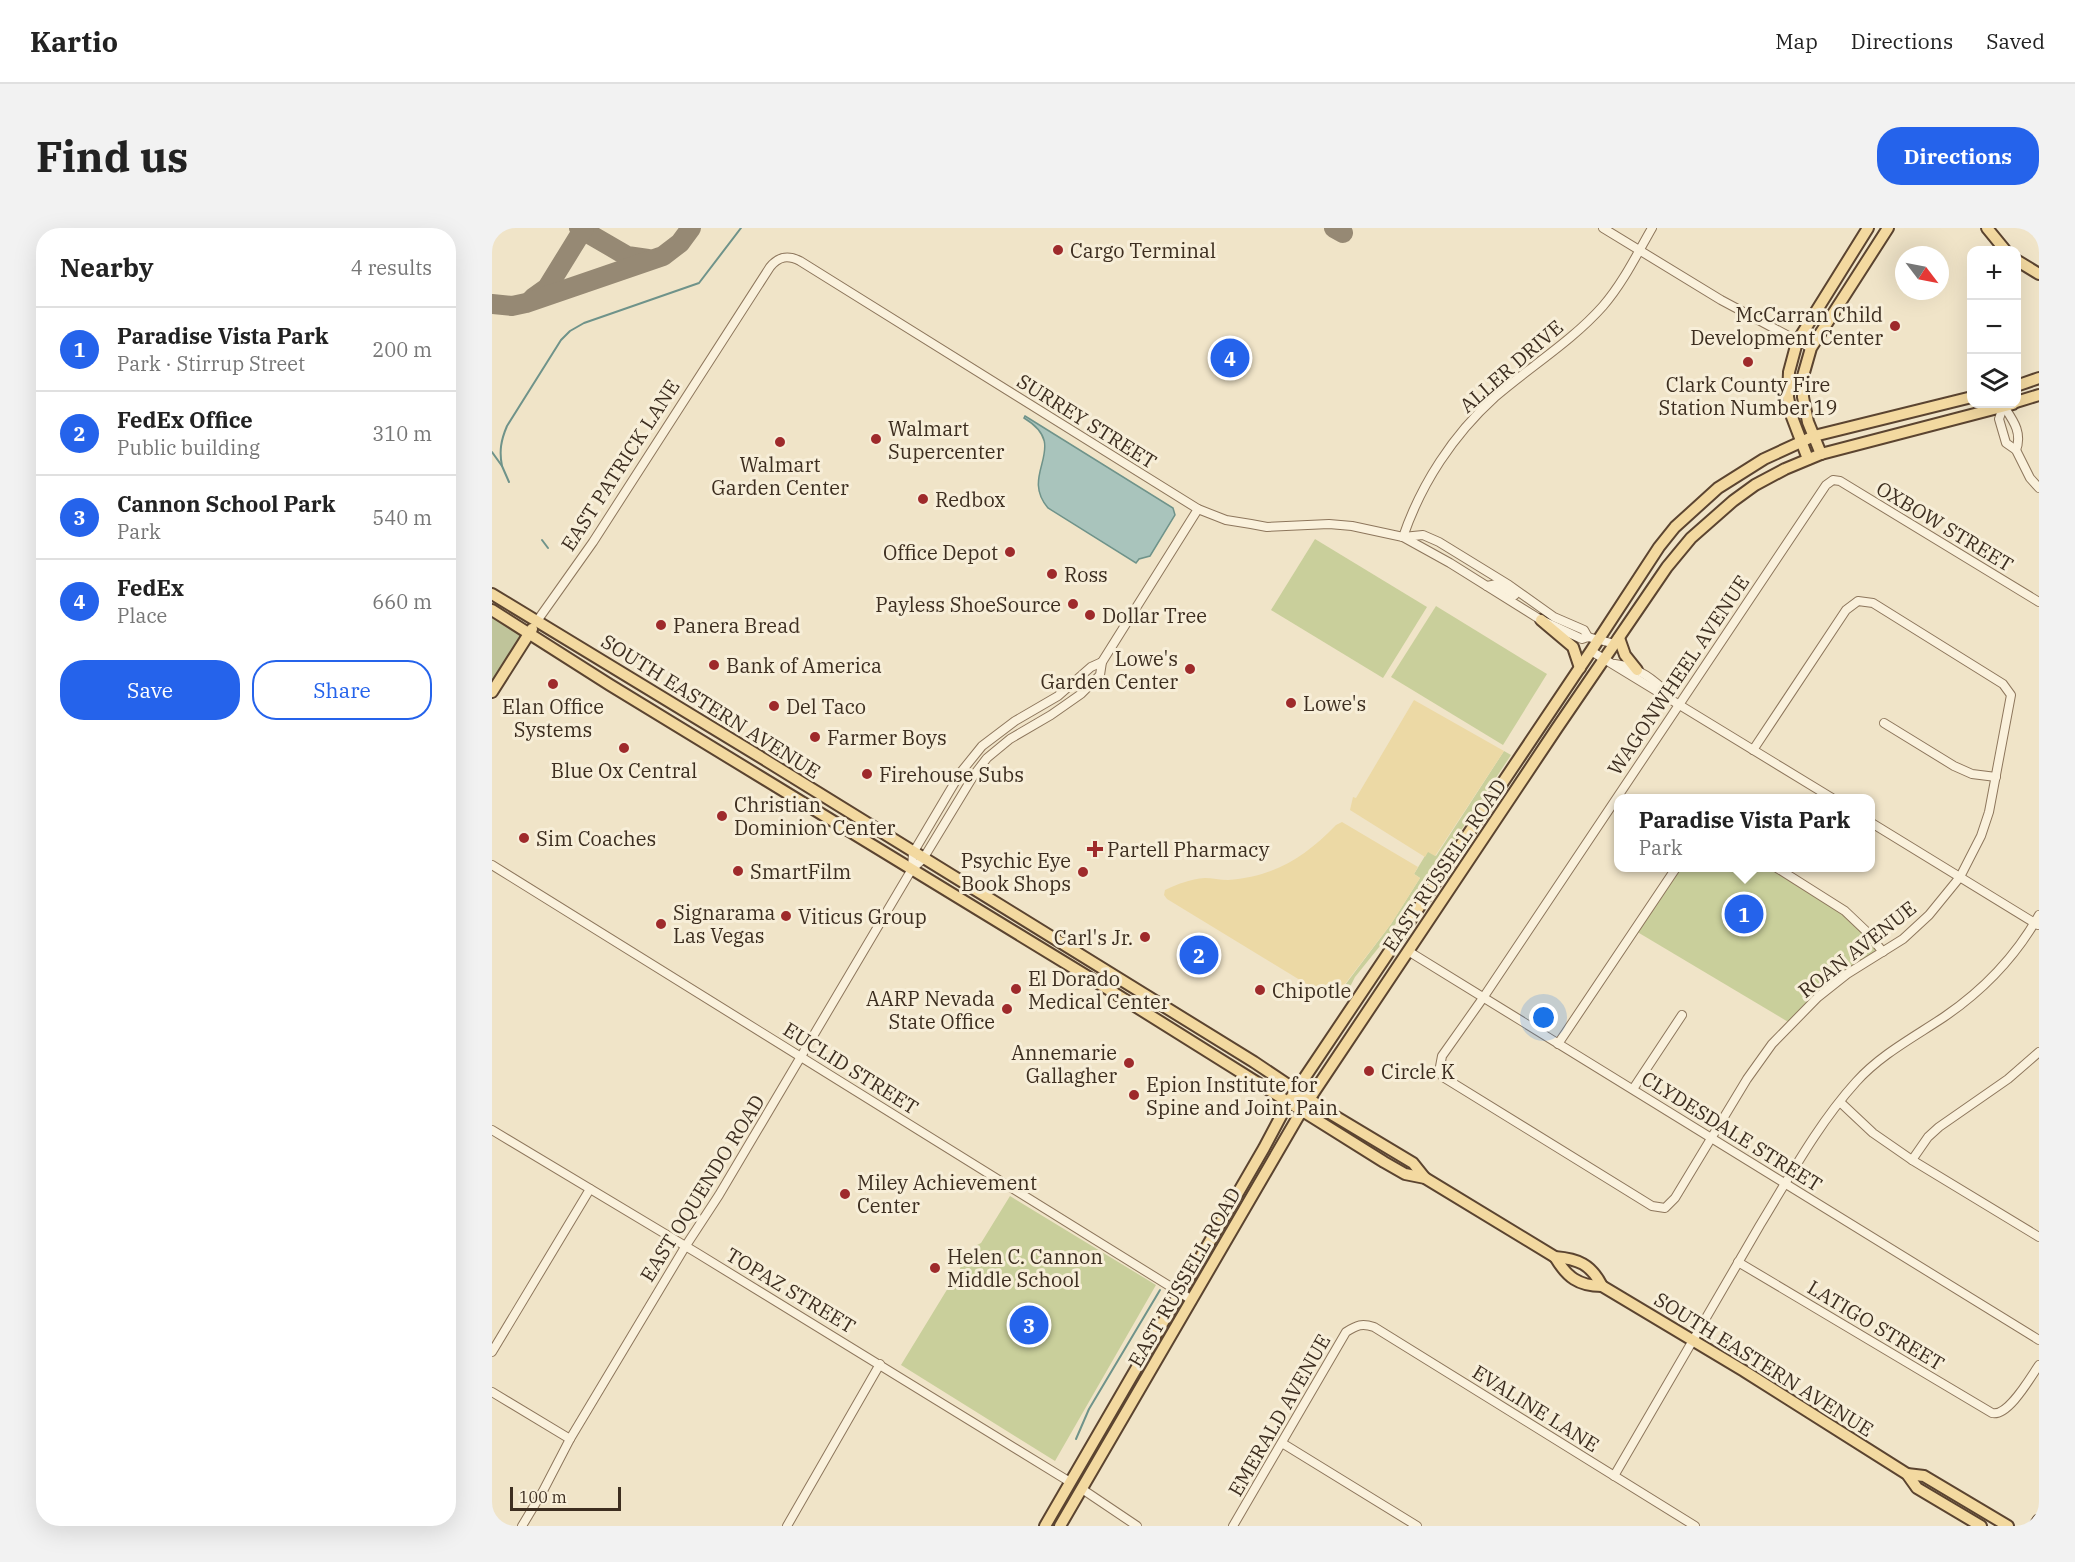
<!DOCTYPE html>
<html lang="en">
<head>
<meta charset="utf-8">
<style>
	:root { --surface:#fff; --page:#f2f2f2; --text:#222; --muted:#767676; --line:#e0e0e0; --accent:#2563eb }
	body { margin:0; font-family:"IBM Plex Serif",serif; background:var(--page); color:var(--text) }
	.controls { position:absolute; right:18px; top:18px; display:grid; overflow:hidden; border-radius:12px; box-shadow:0 6px 24px #0002 }
	.controls button { width:54px; height:54px; display:grid; place-items:center; padding:0; border:0; border-bottom:2px solid var(--line); background:var(--surface); color:var(--text); font:30px sans-serif }
	.compass { position:absolute; left:1403px; top:18px; width:54px; height:54px; border-radius:50%; background:var(--surface); box-shadow:0 6px 24px #0002; rotate:122deg }
	.scale { position:absolute; left:18px; bottom:15px; width:111px; box-sizing:border-box; padding-left:6px; border:3px solid #3d2e20; border-top:0; font-size:16px; line-height:21px; white-space:nowrap; color:#3d2e20; -webkit-text-stroke:4px #f7eed8; paint-order:stroke }
	.you { position:absolute; left:1052px; top:790px; width:21px; height:21px; margin:-15px; border:4px solid #fff; border-radius:50%; background:#1a73e8; box-shadow:0 0 0 9px #1a73e833 }
	.badge { display:grid; place-items:center; width:39px; height:39px; border-radius:50%; background:var(--accent); color:#fff; font-size:20px; font-weight:700 }
	.pin { position:absolute; translate:-50% -50%; border:3px solid #fff; box-shadow:0 2px 6px #0006 }
	.popup { position:absolute; left:1122px; top:566px; width:261px; height:78px; box-sizing:border-box; display:grid; place-content:center; border-radius:12px; background:var(--surface); filter:drop-shadow(0 2px 4px #0005); font-size:20px; white-space:nowrap; color:var(--muted) }
	.popup b { font-size:22px; color:var(--text) }
	.popup::after { content:''; position:absolute; left:50%; top:100%; margin-left:-12px; border:12px solid transparent; border-top-color:var(--surface) }
	.list { margin:0; padding:0; list-style:none }
	h2 { display:flex; justify-content:space-between; align-items:center; height:78px; margin:0; padding:0 24px; font-size:26px }
	h2 small { font-size:20px; font-weight:400; color:var(--muted) }
	.list li { display:grid; grid-template-columns:39px 1fr auto; gap:18px; align-items:center; box-sizing:border-box; height:84px; padding:0 24px; border-top:2px solid var(--line) }
	.list b { display:block; font-size:22px; white-space:nowrap }
	.list p { margin:0; font-size:20px; white-space:nowrap; color:var(--muted) }
	.list em { font-size:20px; font-style:normal; color:var(--muted) }
	.actions { display:flex; gap:12px; padding:18px 24px }
	.actions a { flex:1; padding:14px 0; border:2px solid var(--accent); border-radius:24px; text-align:center; font-size:21px; color:var(--accent) }
	.actions .main { background:var(--accent); color:#fff }
	.icon { flex:none; width:33px; height:33px; fill:none; stroke:currentColor; stroke-width:2; stroke-linecap:round; stroke-linejoin:round }
	.map { position:relative; flex:none; width:1547px; height:1298px; overflow:hidden; border-radius:24px }
	header { display:flex; align-items:center; gap:36px; box-sizing:border-box; height:84px; padding:0 30px; background:var(--surface); border-bottom:2px solid var(--line) }
	header strong { font-size:28px }
	nav { display:flex; gap:33px; margin-inline-start:auto; font-size:21px }
	.intro { display:flex; align-items:center; justify-content:space-between; box-sizing:border-box; height:144px; padding:0 36px }
	h1 { margin:0; font-size:42px }
	.button { padding:15px 27px; border-radius:24px; background:var(--accent); color:#fff; font-size:21px; font-weight:700 }
	main { display:flex; gap:36px; padding:0 36px }
	aside { flex:1; background:var(--surface); border-radius:24px; box-shadow:0 6px 24px #0002 }
	.map>svg:first-child { display:block }
	.green { fill:#c9cf9b }
	.sand { fill:#ecd9a5 }
	.cemetery { fill:#bfc49a }
	.water { fill:#a9c4bc; stroke:#6f938a; stroke-width:1.5 }
	.lines { fill:none; stroke-linecap:round; stroke-linejoin:round }
	.stream { stroke:#6f938a; stroke-width:2 }
	.taxiway { stroke:#968974; stroke-width:20 }
	.minor-casing { stroke:#8d765c; stroke-width:10 }
	.major-casing { stroke:#5b4430; stroke-width:14 }
	.minor { stroke:#faf1dc; stroke-width:8 }
	.major { stroke:#f3d9a0; stroke-width:10 }
	.poi-dot { fill:#9e2a2b; stroke:#f7eed8; stroke-width:2 }
	.labels { text-anchor:middle; dominant-baseline:central; stroke-width:6; stroke-linejoin:round; paint-order:stroke }
	.poi-label { font-size:20px; fill:#3d2e20; stroke:#f7eed8; text-anchor:start }
	.street-label { font-size:20px; fill:#3d2e20; stroke:#f7eed8 }
</style>
</head>
<body>
<header>
<strong>Kartio</strong>
<nav><a>Map</a><a>Directions</a><a>Saved</a></nav>
</header>
<div class="intro"><h1>Find us</h1><a class="button">Directions</a></div>
<main>
<aside>
<h2>Nearby<small>4 results</small></h2>
<ul class="list">
<li><span class="badge">1</span><div><b>Paradise Vista Park</b><p>Park · Stirrup Street</p></div><em>200 m</em></li>
<li><span class="badge">2</span><div><b>FedEx Office</b><p>Public building</p></div><em>310 m</em></li>
<li><span class="badge">3</span><div><b>Cannon School Park</b><p>Park</p></div><em>540 m</em></li>
<li><span class="badge">4</span><div><b>FedEx</b><p>Place</p></div><em>660 m</em></li>
</ul>
<div class="actions"><a class="main">Save</a><a>Share</a></div>
</aside>
<div class="map">
<svg width="1547" height="1298" viewBox="0 0 1547 1298">
	<rect width="100%" height="100%" fill="#f0e4c8"/>
	<g class="green">
		<path d="M823,311L935,379L891,450L779,382Z"/>
		<path d="M944,378L1055,446L1011,517L899,449Z"/>
		<path d="M1012,523L1019,527L932,658L922,665L896,708L863,749L859,757L848,772L837,768L841,762L847,765L899,696L928,650L922,646L936,623L944,628Z"/>
		<path d="M1184,640H1281L1335,673L1368,699L1386,726L1298,795L1142,702Z"/>
		<path d="M518,968L664,1057L563,1233L409,1137L481,1019L489,1015Z"/>
	</g>
	<g class="sand">
		<path d="M922,472L1012,523L943,628L936,624L933,629L858,582L861,569L864,570Z"/>
		<path d="M850,594L926,639L922,646L928,650L899,696L846,765L841,762L837,768L821,760L675,671L672,667L673,662C686,656 698,651 713,650C720,650 728,652 736,652C782,649 813,629 844,597Z"/>
	</g>
	<path class="cemetery" d="M0,385L37,406L0,464Z"/>
	<path class="water" d="M533,188L681,280L683,287L658,328L647,331L644,335L556,280C526,245 580,219 532,190Z"/>
	<g class="lines">
		<g class="stream">
			<path d="M0,224L10,238L17,254"/>
			<path d="M10,238C7,223 9,212 15,198L69,112L78,103L92,95L207,55L249,0"/>
			<path d="M50,312L56,320"/>
			<path d="M584,1211L597,1181L668,1062"/>
		</g>
		<g class="taxiway">
			<path d="M87,0L135,28L156,31"/>
			<path d="M842,0L851,5"/>
			<path d="M41,70L55,60L92,0"/>
			<path d="M0,76L20,78L34,75L171,28L188,15L199,0"/>
		</g>
		<defs>
			<g id="minor">
				<path d="M1111,0L1229,72L1319,120"/>
				<path d="M1511,177C1520,191 1531,204 1524,222"/>
				<path d="M1511,179L1507,191L1514,215L1524,222L1538,250L1547,260"/>
				<path d="M911,309C929,256 961,207 1003,169C1039,138 1080,113 1111,78C1131,55 1145,26 1160,0"/>
				<path d="M911,309L931,307L947,314L1017,357L1062,389L1092,402L1096,409"/>
				<path d="M995,358L1005,356L1023,367"/>
				<path d="M45,393L101,314L278,39C287,28 296,27 308,33L706,281L734,292L759,296L775,299L837,296L860,298L911,309L958,335L1049,392L1090,411L1096,409L1123,416"/>
				<path d="M1099,423L1340,570"/>
				<path d="M1123,436C1147,439 1162,452 1179,468"/>
				<path d="M1392,495L1462,538L1480,546L1504,549"/>
				<path d="M1261,522L1354,382L1366,373L1381,375L1511,456L1519,467L1497,584L1489,608L1468,649L1437,687L1411,711L1355,746L1326,769L1280,816L1255,851L1183,970L1173,980L1160,978L951,849L947,844L950,828L991,770L1334,257L1341,252L1348,253L1547,374"/>
				<path d="M1378,594L1546,697"/>
				<path d="M0,637L700,1072"/>
				<path d="M1285,640L1353,683L1373,702L1391,724"/>
				<path d="M420,641L421,625L469,544L490,518L523,493L566,468L599,439L610,434"/>
				<path d="M916,723L1547,1112"/>
				<path d="M1066,816L1184,640"/>
				<path d="M1141,861L1190,787"/>
				<path d="M1348,874L1381,905L1420,932L1547,1009"/>
				<path d="M0,902L205,1025L578,1254"/>
				<path d="M1420,932L1436,909L1447,899L1516,851L1547,824"/>
				<path d="M1246,1034L1500,1185C1516,1189 1538,1150 1547,1137"/>
				<path d="M0,1124L98,961"/>
				<path d="M0,1164L78,1211"/>
				<path d="M790,1215L925,1298"/>
				<path d="M1122,1248C1171,1164 1219,1080 1268,997C1298,948 1326,896 1364,854C1388,827 1422,809 1452,789C1490,763 1524,728 1547,687"/>
				<path d="M590,1261L645,1298"/>
				<path d="M30,1298L51,1263L78,1211L193,1019L227,967L420,641L431,631L482,547L495,530L518,511L559,487L589,466L608,447L610,434L706,281"/>
				<path d="M295,1298L388,1136"/>
				<path d="M741,1298L854,1104C865,1097 870,1095 882,1099L1203,1298"/>
			</g>
			<g id="major">
				<path d="M1495,0L1513,22"/>
				<path d="M1524,32L1547,46"/>
				<path d="M1524,158L1547,150"/>
				<path d="M1524,174L1547,167"/>
				<path d="M1329,226L1316,194L1311,169V148L1319,120L1396,0"/>
				<path d="M1316,231L1300,189L1296,169L1297,144L1305,114L1376,0"/>
				<path d="M0,366L270,530L762,834L841,887L921,935L933,950"/>
				<path d="M0,382L118,457L603,753L892,934L913,946L933,950L1063,1029C1086,1031 1099,1036 1110,1058"/>
				<path d="M1049,392L1081,419L1088,440"/>
				<path d="M1127,410L1133,427L1145,442"/>
				<path d="M0,464L40,401"/>
				<path d="M1063,1029C1075,1049 1086,1058 1110,1058L1252,1143L1415,1246L1425,1260L1489,1298"/>
				<path d="M1415,1246L1432,1248L1516,1298"/>
				<path d="M553,1298L772,920L797,873L1099,423L1167,319L1183,299L1226,260L1272,231L1322,208L1480,169"/>
				<path d="M568,1298L810,882L1065,500L1175,339L1199,310L1241,273L1263,257L1293,241L1329,226L1521,176"/>
				<path d="M1543,1298L1547,1292"/>
			</g>
		</defs>
		<use href="#minor" class="minor-casing"/>
		<use href="#major" class="major-casing"/>
		<use href="#minor" class="minor"/>
		<use href="#major" class="major"/>
	</g>
	<g class="poi-dot">
		<circle cx="566" cy="22" r="6"/>
		<circle cx="1403" cy="98" r="6"/>
		<circle cx="1256" cy="134" r="6"/>
		<circle cx="384" cy="211" r="6"/>
		<circle cx="288" cy="214" r="6"/>
		<circle cx="431" cy="271" r="6"/>
		<circle cx="518" cy="324" r="6"/>
		<circle cx="560" cy="346" r="6"/>
		<circle cx="581" cy="376" r="6"/>
		<circle cx="598" cy="387" r="6"/>
		<circle cx="169" cy="397" r="6"/>
		<circle cx="222" cy="437" r="6"/>
		<circle cx="698" cy="441" r="6"/>
		<circle cx="61" cy="456" r="6"/>
		<circle cx="799" cy="475" r="6"/>
		<circle cx="282" cy="478" r="6"/>
		<circle cx="323" cy="509" r="6"/>
		<circle cx="132" cy="520" r="6"/>
		<circle cx="375" cy="546" r="6"/>
		<circle cx="230" cy="588" r="6"/>
		<circle cx="32" cy="610" r="6"/>
		<path d="M600 612h6v6h6v6h-6v6h-6v-6h-6v-6h6z"/>
		<circle cx="246" cy="643" r="6"/>
		<circle cx="591" cy="644" r="6"/>
		<circle cx="294" cy="688" r="6"/>
		<circle cx="169" cy="696" r="6"/>
		<circle cx="653" cy="709" r="6"/>
		<circle cx="524" cy="761" r="6"/>
		<circle cx="768" cy="762" r="6"/>
		<circle cx="515" cy="781" r="6"/>
		<circle cx="637" cy="835" r="6"/>
		<circle cx="877" cy="843" r="6"/>
		<circle cx="642" cy="867" r="6"/>
		<circle cx="353" cy="966" r="6"/>
		<circle cx="443" cy="1040" r="6"/>
	</g>
	<g class="labels">
		<g class="poi-label">
			<text x="578" y="22">Cargo Terminal</text>
			<text x="1391" y="86" text-anchor="end">McCarran Child<tspan x="1391" dy="23">Development Center</tspan></text>
			<text x="1256" y="156" text-anchor="middle">Clark County Fire<tspan x="1256" dy="23">Station Number 19</tspan></text>
			<text x="396" y="200">Walmart<tspan x="396" dy="23">Supercenter</tspan></text>
			<text x="288" y="236" text-anchor="middle">Walmart<tspan x="288" dy="23">Garden Center</tspan></text>
			<text x="443" y="271">Redbox</text>
			<text x="506" y="324" text-anchor="end">Office Depot</text>
			<text x="572" y="346">Ross</text>
			<text x="569" y="376" text-anchor="end">Payless ShoeSource</text>
			<text x="610" y="387">Dollar Tree</text>
			<text x="181" y="397">Panera Bread</text>
			<text x="686" y="430" text-anchor="end">Lowe's<tspan x="686" dy="23">Garden Center</tspan></text>
			<text x="234" y="437">Bank of America</text>
			<text x="811" y="475">Lowe's</text>
			<text x="61" y="478" text-anchor="middle">Elan Office<tspan x="61" dy="23">Systems</tspan></text>
			<text x="294" y="478">Del Taco</text>
			<text x="335" y="509">Farmer Boys</text>
			<text x="132" y="542" text-anchor="middle">Blue Ox Central</text>
			<text x="387" y="546">Firehouse Subs</text>
			<text x="242" y="576">Christian<tspan x="242" dy="23">Dominion Center</tspan></text>
			<text x="44" y="610">Sim Coaches</text>
			<text x="615" y="621">Partell Pharmacy</text>
			<text x="579" y="632" text-anchor="end">Psychic Eye<tspan x="579" dy="23">Book Shops</tspan></text>
			<text x="258" y="643">SmartFilm</text>
			<text x="181" y="684">Signarama<tspan x="181" dy="23">Las Vegas</tspan></text>
			<text x="306" y="688">Viticus Group</text>
			<text x="641" y="709" text-anchor="end">Carl's Jr.</text>
			<text x="536" y="750">El Dorado<tspan x="536" dy="23">Medical Center</tspan></text>
			<text x="780" y="762">Chipotle</text>
			<text x="503" y="770" text-anchor="end">AARP Nevada<tspan x="503" dy="23">State Office</tspan></text>
			<text x="625" y="824" text-anchor="end">Annemarie<tspan x="625" dy="23">Gallagher</tspan></text>
			<text x="889" y="843">Circle K</text>
			<text x="654" y="856">Epion Institute for<tspan x="654" dy="23">Spine and Joint Pain</tspan></text>
			<text x="365" y="954">Miley Achievement<tspan x="365" dy="23">Center</tspan></text>
			<text x="455" y="1028">Helen C. Cannon<tspan x="455" dy="23">Middle School</tspan></text>
		</g>
		<g class="street-label">
			<text transform="translate(1019 138) rotate(-41)">ALLER DRIVE</text>
			<text transform="translate(595 193) rotate(32)">SURREY STREET</text>
			<text transform="translate(128 237) rotate(-57)">EAST PATRICK LANE</text>
			<text transform="translate(1453 298) rotate(31)">OXBOW STREET</text>
			<text transform="translate(1186 447) rotate(-56)">WAGONWHEEL AVENUE</text>
			<text transform="translate(219 478) rotate(32)">SOUTH EASTERN AVENUE</text>
			<text transform="translate(952 637) rotate(-56)">EAST RUSSELL ROAD</text>
			<text transform="translate(1365 721) rotate(-38)">ROAN AVENUE</text>
			<text transform="translate(359 840) rotate(32)">EUCLID STREET</text>
			<text transform="translate(1240 903) rotate(32)">CLYDESDALE STREET</text>
			<text transform="translate(210 960) rotate(-58)">EAST OQUENDO ROAD</text>
			<text transform="translate(692 1049) rotate(-60)">EAST RUSSELL ROAD</text>
			<text transform="translate(299 1062) rotate(31)">TOPAZ STREET</text>
			<text transform="translate(1384 1097) rotate(31)">LATIGO STREET</text>
			<text transform="translate(1272 1136) rotate(32)">SOUTH EASTERN AVENUE</text>
			<text transform="translate(1044 1180) rotate(32)">EVALINE LANE</text>
			<text transform="translate(787 1187) rotate(-60)">EMERALD AVENUE</text>
		</g>
	</g>
</svg>
<div class="controls">
<button>+</button>
<button>−</button>
<button><svg class="icon" aria-label="layers" viewBox="0 0 24 24"><path d="M12 4l9 5-9 5-9-5zM3 14l9 5 9-5"/></svg></button>
</div>
<svg class="compass" viewBox="-18 -18 36 36"><path d="M0-13l5 13h-10z" fill="#e53935"/><path d="M0 13l5-13h-10z" fill="#767676"/></svg>
<div class="scale">100 m</div>
<div class="you"></div>
<div class="pin badge" style="left:1252px;top:686px">1</div>
<div class="popup"><b>Paradise Vista Park</b>Park</div>
<div class="pin badge" style="left:707px;top:727px">2</div>
<div class="pin badge" style="left:537px;top:1097px">3</div>
<div class="pin badge" style="left:738px;top:130px">4</div>
</div>
</main>
</body>
</html>
